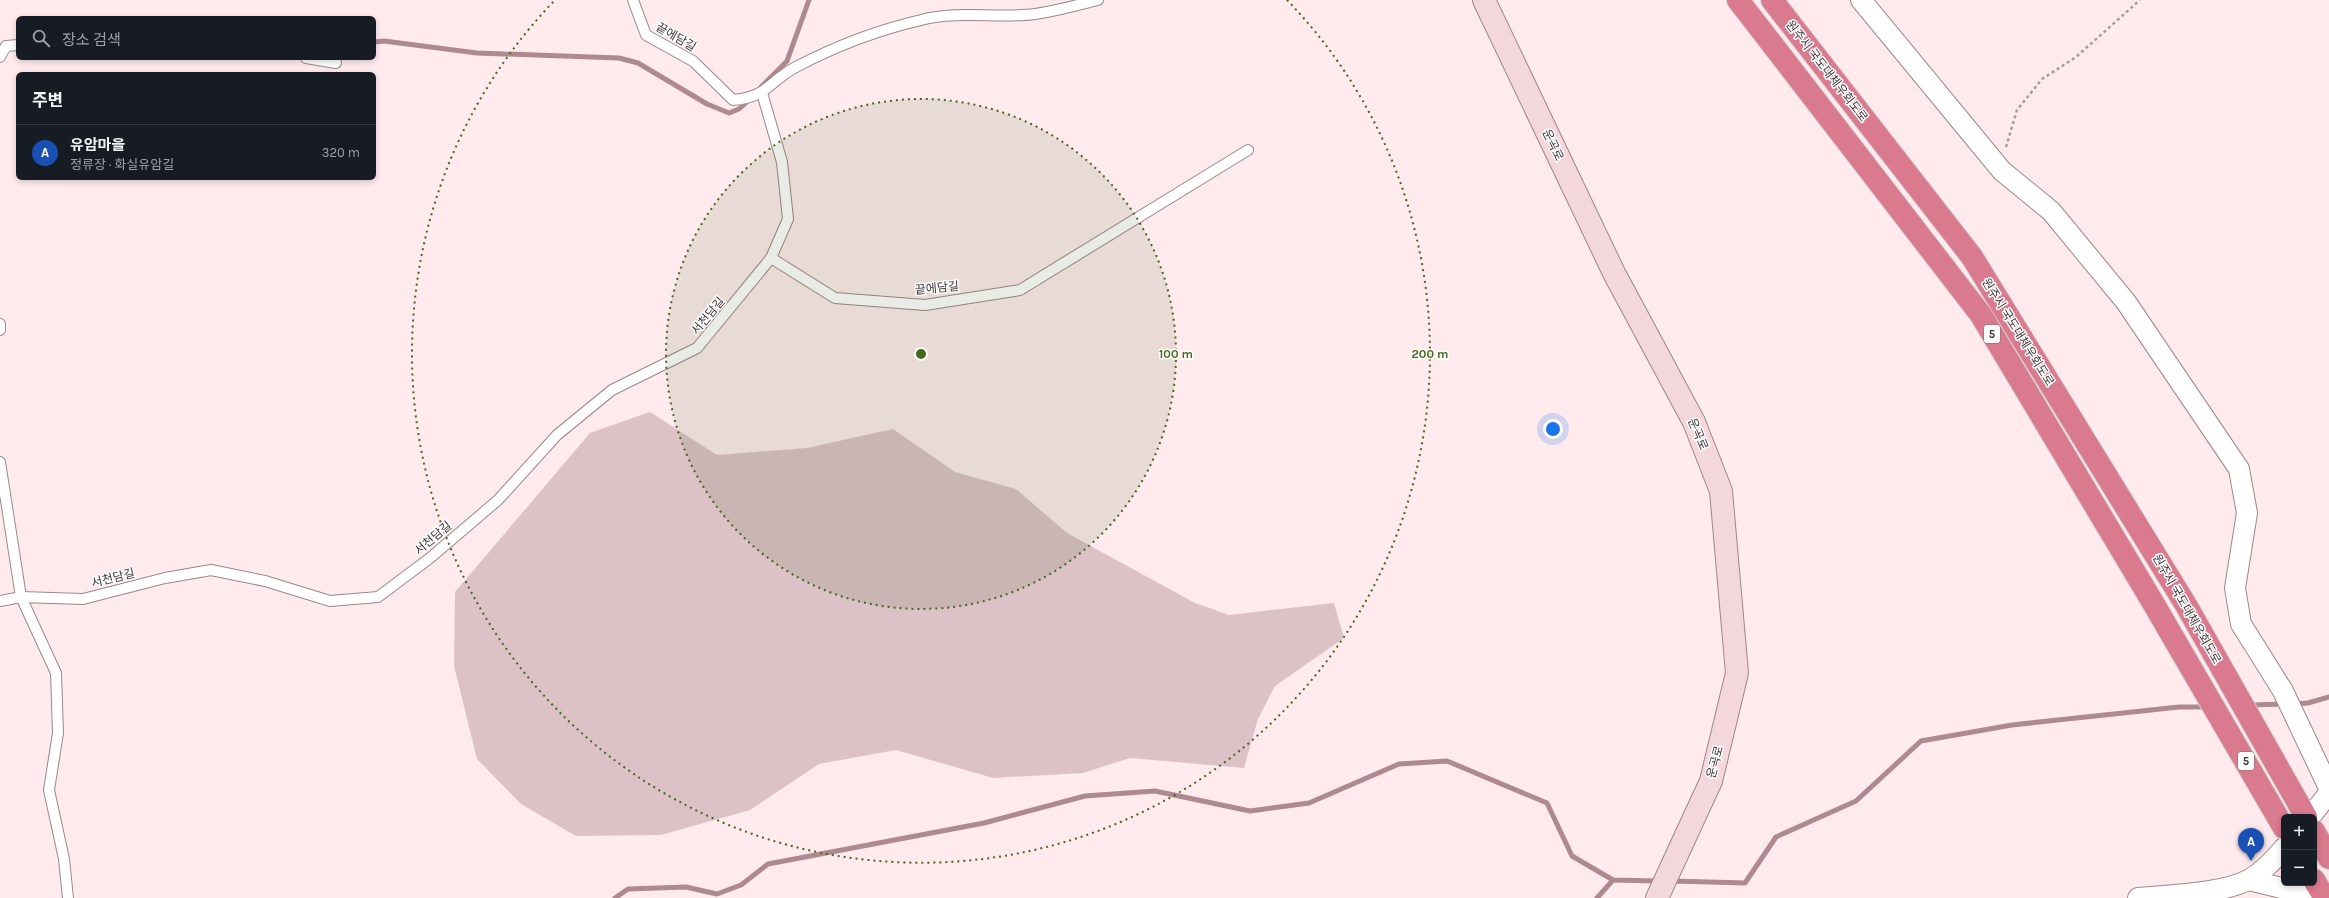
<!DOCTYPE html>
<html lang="ko">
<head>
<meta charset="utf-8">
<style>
	:root { --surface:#171b24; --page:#242831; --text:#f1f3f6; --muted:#9ea1a6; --line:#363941; --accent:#a4b494 }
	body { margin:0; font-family:Karla,"Noto Sans KR",sans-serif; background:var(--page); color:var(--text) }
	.controls { position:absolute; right:12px; bottom:12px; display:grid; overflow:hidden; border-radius:6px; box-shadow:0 2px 6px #0003 }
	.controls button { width:36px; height:36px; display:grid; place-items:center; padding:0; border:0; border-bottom:1px solid var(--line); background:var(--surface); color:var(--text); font:20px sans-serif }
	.you { position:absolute; left:1553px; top:429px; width:14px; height:14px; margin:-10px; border:3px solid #fff; border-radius:50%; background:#1a73e8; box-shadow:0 0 0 6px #1a73e833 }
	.badge { display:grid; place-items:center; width:26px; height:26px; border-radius:50%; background:var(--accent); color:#fff; font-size:13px; font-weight:700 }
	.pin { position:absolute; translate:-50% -33px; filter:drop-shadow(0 1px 2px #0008) }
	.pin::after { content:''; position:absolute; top:21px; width:14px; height:12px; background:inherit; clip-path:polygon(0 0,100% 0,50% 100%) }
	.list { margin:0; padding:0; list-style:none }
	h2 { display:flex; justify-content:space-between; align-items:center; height:52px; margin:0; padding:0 16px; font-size:17px }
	h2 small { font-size:13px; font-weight:400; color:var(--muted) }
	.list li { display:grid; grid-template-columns:26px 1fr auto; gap:12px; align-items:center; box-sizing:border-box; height:56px; padding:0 16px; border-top:1px solid var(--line) }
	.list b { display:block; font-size:15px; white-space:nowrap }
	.list p { margin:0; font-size:13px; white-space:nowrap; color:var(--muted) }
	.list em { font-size:13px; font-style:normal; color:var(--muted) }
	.icon { flex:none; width:22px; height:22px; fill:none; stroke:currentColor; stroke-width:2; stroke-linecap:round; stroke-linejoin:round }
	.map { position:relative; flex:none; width:2329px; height:898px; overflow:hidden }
	.search { position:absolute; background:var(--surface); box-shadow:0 2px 6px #0003; left:16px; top:16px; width:360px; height:44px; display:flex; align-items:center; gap:10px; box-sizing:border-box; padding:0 14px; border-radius:6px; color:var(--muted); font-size:15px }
	.panel { position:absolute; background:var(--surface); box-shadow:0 2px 6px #0003; left:16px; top:72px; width:360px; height:108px; border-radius:6px }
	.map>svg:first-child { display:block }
	.green { fill:#dcc2c6 }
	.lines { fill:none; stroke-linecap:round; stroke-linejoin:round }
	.stream { stroke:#ae898f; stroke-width:5 }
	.lane-casing { stroke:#9c868a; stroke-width:12 }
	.street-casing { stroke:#9c868a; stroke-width:22 }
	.secondary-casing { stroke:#9c868a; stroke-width:24 }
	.highway-casing { stroke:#d4d2d3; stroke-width:24 }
	.path { stroke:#a8999b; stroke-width:2.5; stroke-dasharray:3 3; stroke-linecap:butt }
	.lane { stroke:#fff; stroke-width:10 }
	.street { stroke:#fff; stroke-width:20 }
	.secondary { stroke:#f4d7dd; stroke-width:22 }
	.highway { stroke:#da7a8f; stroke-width:22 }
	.ring { fill:none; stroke:#45661d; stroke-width:2; stroke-dasharray:2 4 }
	.labels { text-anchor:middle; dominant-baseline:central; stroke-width:3; stroke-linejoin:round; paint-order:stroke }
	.shield { fill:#fefefe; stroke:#777071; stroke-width:1 }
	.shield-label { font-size:11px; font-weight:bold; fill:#3d3335 }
	.street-label { font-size:12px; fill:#3d3335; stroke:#fefefe }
	.centre { fill:#45661d; stroke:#fefefe; stroke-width:2 }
	.ring-label { font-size:12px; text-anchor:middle; font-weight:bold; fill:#45661d; stroke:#fefefe; stroke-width:3; stroke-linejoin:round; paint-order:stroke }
</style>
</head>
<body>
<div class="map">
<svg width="2329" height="898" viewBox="0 0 2329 898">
	<rect width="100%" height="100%" fill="#ffebee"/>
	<path class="green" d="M650,412L717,455L807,448L893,429L955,472L1016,489L1067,533L1195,603L1229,615L1334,603L1344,638L1275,686L1258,719L1244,768L1130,758L1083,773L993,778L896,750L819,764L750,810L661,835L576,836L521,804L477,759L454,666L455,592L590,433Z"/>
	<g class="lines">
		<g class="stream">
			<path d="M374,42L384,41L477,53L619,58L638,63L707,104L729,113L739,109L750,99"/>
			<path d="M761,87L787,61L809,0"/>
			<path d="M2294,704L2308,703L2329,697"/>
			<path d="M2250,705L2284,704"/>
			<path d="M1672,881L1745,883L1776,837L1856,801L1921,741L2012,725L2179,707H2206"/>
			<path d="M615,898L628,889L686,887L717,894L741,885L768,864L984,823L1085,796L1155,791L1250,811L1309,803L1399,764L1447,761L1547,803L1572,856L1613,880L1658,881"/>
			<path d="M1597,898L1613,880"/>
		</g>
		<defs>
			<g id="lane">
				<path d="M633,0L646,35L693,61L733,100C768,97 769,81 796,67C834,47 878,30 921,20C960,10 997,19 1035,14C1056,11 1077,5 1098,0"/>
				<path d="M6,46L18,45"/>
				<path d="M0,57L6,46"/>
				<path d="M306,58L336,63"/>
				<path d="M771,258L835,298L925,305L1020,290L1248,150"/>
				<path d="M0,324V330"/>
				<path d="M0,462L21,597L56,673L58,733L49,790L64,859L68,898"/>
				<path d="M0,601L21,597L83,599L165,578L211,570L265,581L330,601L378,597L430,558L498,500L557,435L612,390L697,348L771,258L788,219L782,162L762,93"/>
			</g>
			<g id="street">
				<path d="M1861,0L2002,171L2051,211L2126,302L2239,469L2247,513L2235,588L2241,624L2283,691L2329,788"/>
				<path d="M2310,817L2329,793"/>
				<path d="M2249,880L2322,898"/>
				<path d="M2138,898C2169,895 2223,894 2250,879C2264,871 2274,860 2284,848"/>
			</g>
			<path id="secondary" d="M1484,0L1614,273L1694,422L1721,491L1737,673L1711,781L1657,898"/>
			<g id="highway">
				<path d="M1738,0L1981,315L2152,601L2284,828"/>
				<path d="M1772,0L1972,257L2186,605L2306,817"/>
				<path d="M2314,831L2329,858"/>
				<path d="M2314,880L2325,898"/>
			</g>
		</defs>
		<use href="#lane" class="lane-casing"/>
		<use href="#street" class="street-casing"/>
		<use href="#secondary" class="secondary-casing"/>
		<use href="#highway" class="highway-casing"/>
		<path class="path" d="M2006,147L2017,110L2042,79L2076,57L2140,0"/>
		<use href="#lane" class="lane"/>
		<use href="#street" class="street"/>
		<use href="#secondary" class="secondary"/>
		<use href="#highway" class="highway"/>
	</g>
	<circle cx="921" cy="354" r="255" fill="#45661d" fill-opacity=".12"/>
	<g class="ring">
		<circle cx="921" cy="354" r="255"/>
		<path d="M1287 0A509 509 0 1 1 555 0"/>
	</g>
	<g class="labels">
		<g class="shield">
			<rect x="1984" y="325" width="16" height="18" rx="3"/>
			<rect x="2238" y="752" width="16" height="18" rx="3"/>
		</g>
		<g class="shield-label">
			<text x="1992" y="334">5</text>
			<text x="2246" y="761">5</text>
		</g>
		<g class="street-label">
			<text transform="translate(676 37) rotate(30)">끝에담길</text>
			<text transform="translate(1827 71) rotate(52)">원주시 국도대체우회도로</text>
			<text transform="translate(1553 145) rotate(64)">운곡로</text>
			<text transform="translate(937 288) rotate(-5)">끝에담길</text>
			<text transform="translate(708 316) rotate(-50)">서천담길</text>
			<text transform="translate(2018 332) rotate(58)">원주시 국도대체우회도로</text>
			<text transform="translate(1698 434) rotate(67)">운곡로</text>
			<text transform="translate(433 538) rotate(-40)">서천담길</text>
			<text transform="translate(113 578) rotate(-14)">서천담길</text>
			<text transform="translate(2187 609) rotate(60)">원주시 국도대체우회도로</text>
			<text transform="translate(1715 762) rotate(-75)">운곡로</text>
		</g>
	</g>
	<circle cx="921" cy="354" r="6" class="centre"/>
	<g class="ring-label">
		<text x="1176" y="358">100 m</text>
		<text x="1430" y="358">200 m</text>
	</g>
</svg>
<div class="controls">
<button>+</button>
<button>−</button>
</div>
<div class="you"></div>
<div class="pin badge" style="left:2251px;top:861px;background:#1a4fb4">A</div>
<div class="search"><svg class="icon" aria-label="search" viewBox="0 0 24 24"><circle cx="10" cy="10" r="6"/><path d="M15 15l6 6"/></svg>장소 검색</div>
<section class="panel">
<h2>주변<small></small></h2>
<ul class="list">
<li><span class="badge" style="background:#1a4fb4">A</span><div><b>유암마을</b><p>정류장 · 화실유암길</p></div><em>320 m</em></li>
</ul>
</section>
</div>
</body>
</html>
